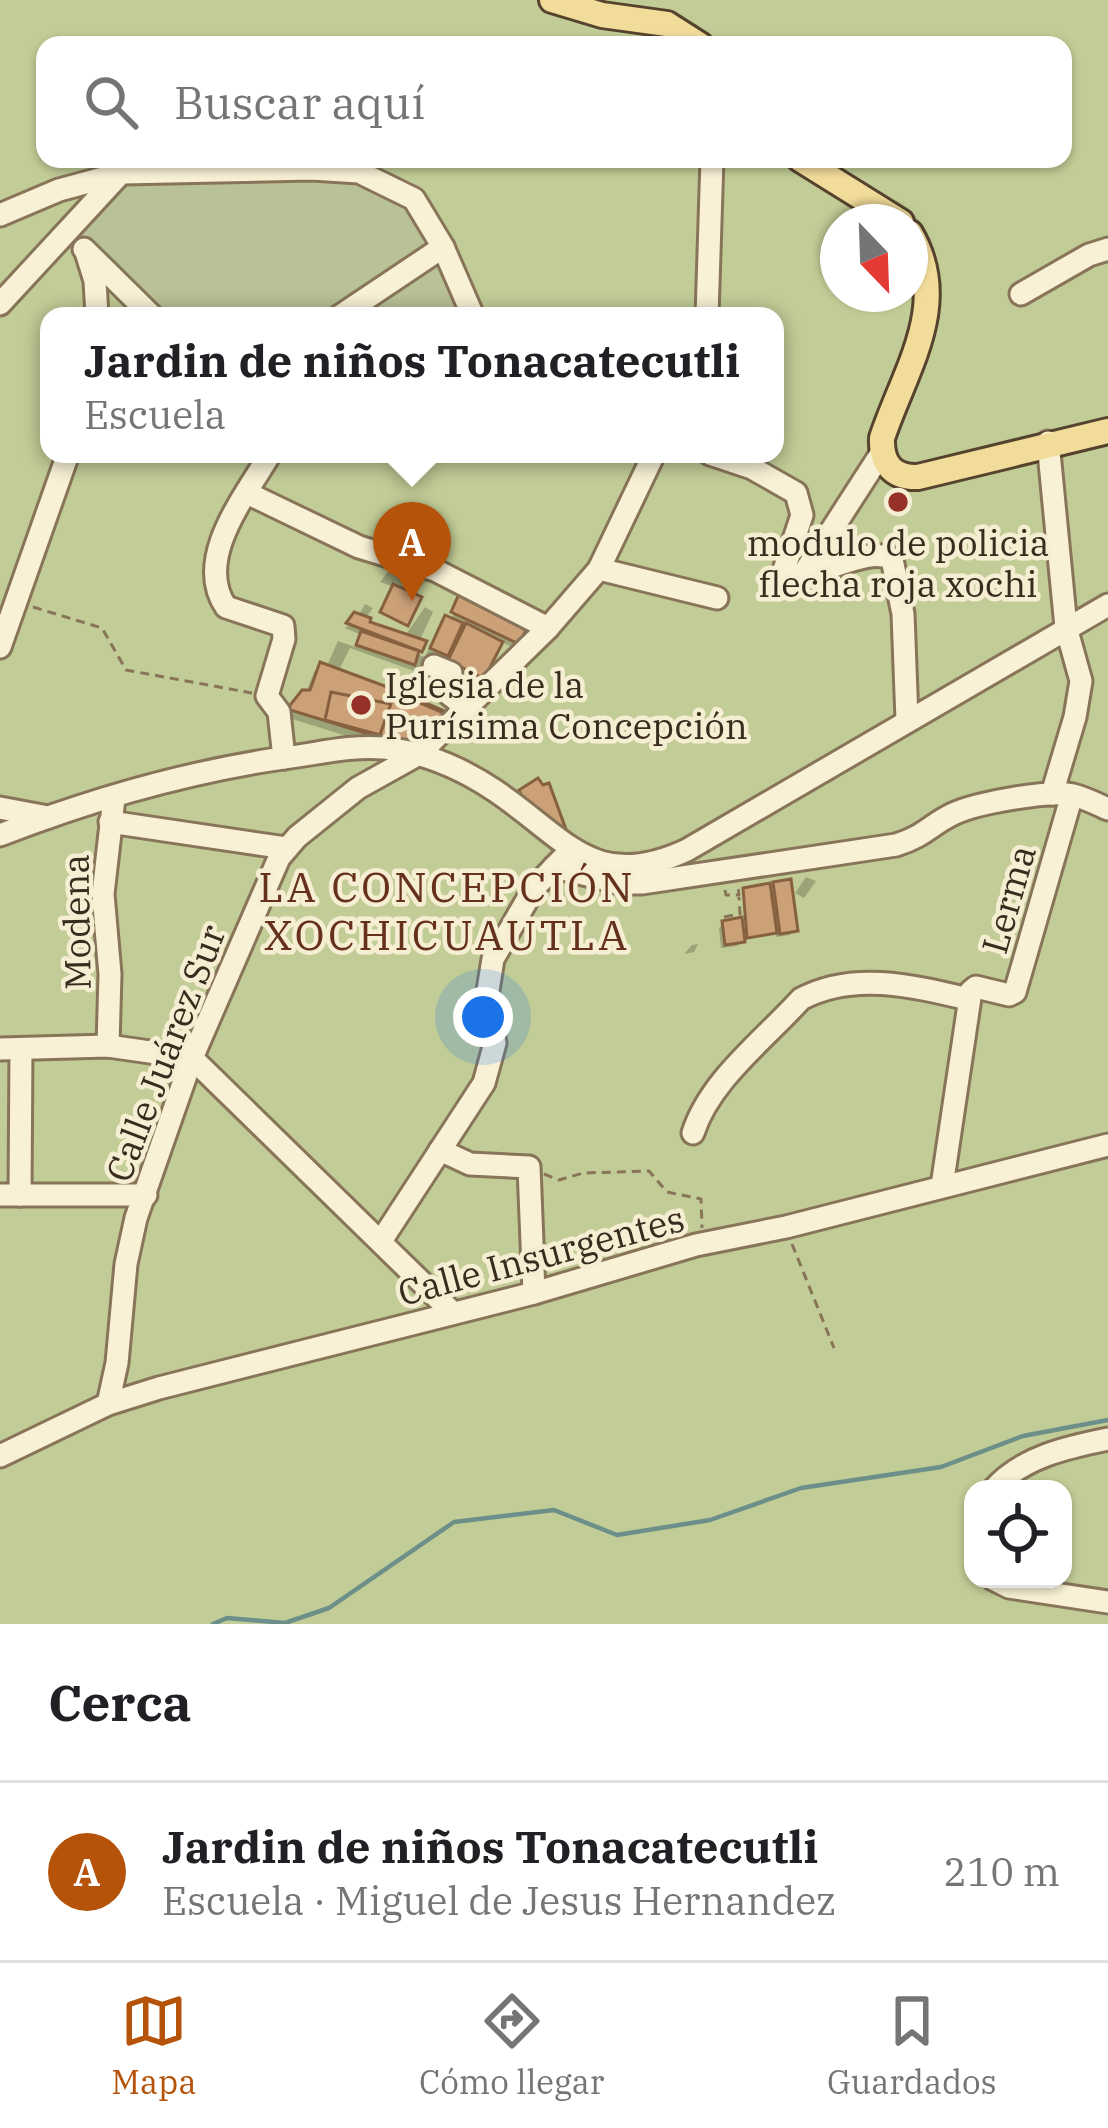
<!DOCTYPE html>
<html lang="es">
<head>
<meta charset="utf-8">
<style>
	:root { --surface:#fff; --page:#f2f2f2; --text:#202124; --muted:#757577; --line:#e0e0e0; --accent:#b45309 }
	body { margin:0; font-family:"IBM Plex Serif",serif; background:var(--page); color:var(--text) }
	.controls { position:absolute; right:36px; bottom:36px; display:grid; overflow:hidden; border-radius:24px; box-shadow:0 3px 9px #0004 }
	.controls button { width:108px; height:108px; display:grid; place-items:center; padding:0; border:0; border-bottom:3px solid var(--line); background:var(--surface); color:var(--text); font:60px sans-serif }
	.compass { position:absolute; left:820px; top:204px; width:108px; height:108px; border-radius:50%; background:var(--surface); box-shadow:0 3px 9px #0004; rotate:157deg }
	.you { position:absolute; left:483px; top:1017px; width:42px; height:42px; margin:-30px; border:9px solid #fff; border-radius:50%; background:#1a73e8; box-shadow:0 0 0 18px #1a73e833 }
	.badge { display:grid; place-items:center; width:78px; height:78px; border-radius:50%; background:var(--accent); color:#fff; font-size:39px; font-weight:700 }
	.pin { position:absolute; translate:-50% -99px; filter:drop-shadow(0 3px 6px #0008) }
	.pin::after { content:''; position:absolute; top:63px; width:42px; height:36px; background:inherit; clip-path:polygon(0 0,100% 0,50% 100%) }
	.popup { position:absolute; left:40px; top:307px; width:744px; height:156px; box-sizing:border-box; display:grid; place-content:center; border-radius:24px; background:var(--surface); filter:drop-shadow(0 3px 9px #0005); font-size:39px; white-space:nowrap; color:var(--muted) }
	.popup b { font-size:45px; color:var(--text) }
	.popup::after { content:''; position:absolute; left:50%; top:100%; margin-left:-24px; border:24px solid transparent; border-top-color:var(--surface) }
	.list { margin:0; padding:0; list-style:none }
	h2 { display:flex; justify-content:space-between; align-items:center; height:156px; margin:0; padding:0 48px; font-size:51px }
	h2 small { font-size:39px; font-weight:400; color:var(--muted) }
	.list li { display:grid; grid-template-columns:78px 1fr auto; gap:36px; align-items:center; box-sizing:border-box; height:180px; padding:0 48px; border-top:3px solid var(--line) }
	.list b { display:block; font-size:45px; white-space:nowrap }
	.list p { margin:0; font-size:39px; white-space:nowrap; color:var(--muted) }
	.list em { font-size:39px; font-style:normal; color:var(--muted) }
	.icon { flex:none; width:66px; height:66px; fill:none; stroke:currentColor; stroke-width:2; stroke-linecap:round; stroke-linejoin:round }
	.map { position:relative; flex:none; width:1108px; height:1624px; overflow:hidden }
	.search { position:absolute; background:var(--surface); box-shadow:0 3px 9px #0004; left:36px; right:36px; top:36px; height:132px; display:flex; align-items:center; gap:30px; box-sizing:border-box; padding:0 42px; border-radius:24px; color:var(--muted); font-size:45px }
	.sheet { height:336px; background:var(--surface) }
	nav { display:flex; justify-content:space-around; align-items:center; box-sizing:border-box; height:168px; border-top:3px solid var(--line); background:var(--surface); font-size:33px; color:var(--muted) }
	nav a { display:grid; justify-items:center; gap:6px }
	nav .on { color:var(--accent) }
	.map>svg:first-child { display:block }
	.green { fill:#c2cc96; fill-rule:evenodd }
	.cemetery { fill:#b9c196 }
	.shadow { fill:#0003 }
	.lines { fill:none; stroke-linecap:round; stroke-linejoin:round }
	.stream { stroke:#6c8f89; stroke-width:4.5 }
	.building { fill:#cca178; stroke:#87613f; stroke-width:3 }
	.minor-casing { stroke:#887559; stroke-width:27 }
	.major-casing { stroke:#56432e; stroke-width:30 }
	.path { stroke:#887559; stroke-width:3; stroke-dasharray:9 6; stroke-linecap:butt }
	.minor { stroke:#f9f1d6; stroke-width:21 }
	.major { stroke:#f2dc9a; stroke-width:24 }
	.poi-dot { fill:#973029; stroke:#f6eed2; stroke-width:4.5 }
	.labels { text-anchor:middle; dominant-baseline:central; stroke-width:9; stroke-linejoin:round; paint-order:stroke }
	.poi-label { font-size:36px; fill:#382c1e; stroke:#f6eed2 }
	.street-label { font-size:36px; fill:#382c1e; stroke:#f6eed2 }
	.quarter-label { font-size:42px; letter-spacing:3px; fill:#65311d; stroke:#f6eed2 }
</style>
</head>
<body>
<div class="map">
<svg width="1108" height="1624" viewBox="0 0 1108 1624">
	<rect width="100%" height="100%" fill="#eee4c3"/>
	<path class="green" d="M0,0H1108V1624H0ZM45,45H1063V159H45ZM838,222H910V294H838ZM49,316H775V454H49ZM973,1489H1063V1579H973Z"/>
	<path class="cemetery" d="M351,176L401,200L422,224L459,316H153L79,237L78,217L110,179Z"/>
	<g class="shadow">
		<path d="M390,569L424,582L412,596L406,624L382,613L394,587L380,582Z"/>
		<path d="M460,599L516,642L512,647L500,641L482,677L450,661L468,626L460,622L446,654L441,659L430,654L420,673L350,648L338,672L404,754L283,716L306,693L314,672L321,666L326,668L338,641L355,647L359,634L345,628L358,617L365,604L373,608L365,619L367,624L404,637L425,607L433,612L419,642L423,643L417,654L425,657L441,623L445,619L448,627Z"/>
		<path d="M806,877L816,881L804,898L795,893Z"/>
		<path d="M774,885L795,930L790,935L776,937L768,891Z"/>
		<path d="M723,923L742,941L737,946L721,948L719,928Z"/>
		<path d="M698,944L694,952L684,954L692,945Z"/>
	</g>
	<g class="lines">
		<path class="stream" d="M213,1624L227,1618L285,1623L329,1608L454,1522L554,1510L617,1535L710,1520L801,1488L941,1467L1023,1436L1108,1420"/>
	</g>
	<g class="building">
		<path d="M393,584L422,597L408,626L380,612Z"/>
		<path d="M459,594L528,626L519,644L451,612Z"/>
		<path d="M354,612L371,618L370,622L427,641L422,652L346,623Z"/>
		<path d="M445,615L463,623L448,656L430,648Z"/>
		<path d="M466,623L503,642L484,679L448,660Z"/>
		<path d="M361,631L419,651L415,665L356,645Z"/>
		<path d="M320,662L398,691L449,713L414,748L287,709L302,690H310Z"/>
		<path d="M331,692L391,704L380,735L325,720Z"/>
		<path d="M395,692L446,714L413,746L380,735Z"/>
		<path d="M538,778L543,785L549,783L571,843L527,811L519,790Z"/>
		<path d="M791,879L798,931L780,934L773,882Z"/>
		<path d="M770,883L777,933L747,938L743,888Z"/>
		<path d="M742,917L745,942L725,945L722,921Z"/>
	</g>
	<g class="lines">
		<defs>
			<g id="minor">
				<path d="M0,215L59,190L122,173L312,169L359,172L414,199L443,247L473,316"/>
				<path d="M84,249L152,316"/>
				<path d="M86,252L95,281L97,316"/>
				<path d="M1021,294L1089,255L1108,249"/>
				<path d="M0,304L121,173"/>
				<path d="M340,316L443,247"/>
				<path d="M707,316L712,159"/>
				<path d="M1048,442L1066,627L1081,681L1075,717L1052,794"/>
				<path d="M270,454C246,495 193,559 226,607L283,626L284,639L267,696L279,712L284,758"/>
				<path d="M710,454L752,468L796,493L802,515L784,570L787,576C818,579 867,545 892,559L903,614L907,720"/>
				<path d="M247,493L359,547L435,570L548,628"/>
				<path d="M599,569L717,598"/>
				<path d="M802,576L882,452"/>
				<path d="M0,647L68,454"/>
				<path d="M434,666L451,673L450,695L467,708"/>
				<path d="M0,808L48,817"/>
				<path d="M110,822L286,848"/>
				<path d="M0,835C90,800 188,772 283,758C317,754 350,745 384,748C423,752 461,768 494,790C565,837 593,894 687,850L1108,605"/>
				<path d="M554,867L621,883H642L896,845C925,836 930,825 953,814C976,803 1048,790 1073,795C1085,798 1097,804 1108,809"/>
				<path d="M108,1046L110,974L103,894L114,798"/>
				<path d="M0,1049L108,1046L192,1058L453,1313"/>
				<path d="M693,1133C710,1080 764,1040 801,999C853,971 913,986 968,999"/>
				<path d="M440,1150L470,1164L529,1167L534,1293"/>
				<path d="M942,1186L971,991L976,987L1009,995L1015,992L1072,795"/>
				<path d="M0,1195H146"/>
				<path d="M20,1195L21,1049"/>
				<path d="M381,1241L484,1083L495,1043L487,997L493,959L534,888L562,859"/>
				<path d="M108,1404L117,1363L126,1264L136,1218L192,1058L279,858L297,837L358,788L419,754L548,628L599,569L654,454"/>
				<path d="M0,1456L108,1404L159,1388L534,1293L696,1245L786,1227L1108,1145"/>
				<path d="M994,1489C1022,1457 1068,1447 1108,1439"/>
				<path d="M993,1579L1009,1587L1108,1602"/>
			</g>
			<g id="major">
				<path d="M552,0L602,15L667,24L700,45"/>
				<path d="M800,159L901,222"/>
				<path d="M910,233C952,304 905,369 882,438C881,464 893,478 918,477L1108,431"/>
			</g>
		</defs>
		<use href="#minor" class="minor-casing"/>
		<use href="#major" class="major-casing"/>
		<g class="path">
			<path d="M33,607L102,628L126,670L252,693"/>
			<path d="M385,723L418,730"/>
			<path d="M725,890L726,895H739L738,886"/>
			<path d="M724,917L740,914L739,897"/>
			<path d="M544,1174L559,1180L583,1173L649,1171L667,1192L701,1199L702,1228"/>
			<path d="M792,1244L834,1348"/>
		</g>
		<use href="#minor" class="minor"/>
		<use href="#major" class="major"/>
	</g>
	<g class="poi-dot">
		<circle cx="898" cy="502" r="12"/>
		<circle cx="361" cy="705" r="12"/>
	</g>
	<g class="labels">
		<g class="poi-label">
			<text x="898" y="542">modulo de policia<tspan x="898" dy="41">flecha roja xochi</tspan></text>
			<text x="385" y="684" text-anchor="start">Iglesia de la<tspan x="385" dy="41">Purísima Concepción</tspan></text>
		</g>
		<g class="street-label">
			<text transform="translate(1008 899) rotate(-74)">Lerma</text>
			<text transform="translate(76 922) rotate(-91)">Modena</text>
			<text transform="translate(165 1053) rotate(-69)">Calle Juárez Sur</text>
			<text transform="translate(541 1255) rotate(-15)">Calle Insurgentes</text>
		</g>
		<g class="quarter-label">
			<text x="447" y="886">LA CONCEPCIÓN<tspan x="447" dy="48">XOCHICUAUTLA</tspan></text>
		</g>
	</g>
</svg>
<div class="controls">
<button><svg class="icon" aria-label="locate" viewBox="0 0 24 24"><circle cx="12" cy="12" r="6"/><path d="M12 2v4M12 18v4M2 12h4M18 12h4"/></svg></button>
</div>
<svg class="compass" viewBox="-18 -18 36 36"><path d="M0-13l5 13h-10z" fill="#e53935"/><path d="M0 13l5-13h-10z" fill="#757577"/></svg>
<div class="you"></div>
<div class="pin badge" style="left:412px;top:601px">A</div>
<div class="popup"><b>Jardin de niños Tonacatecutli</b>Escuela</div>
<div class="search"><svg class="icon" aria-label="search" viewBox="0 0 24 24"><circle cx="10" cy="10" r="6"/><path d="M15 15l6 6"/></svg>Buscar aquí</div>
</div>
<section class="sheet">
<h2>Cerca<small></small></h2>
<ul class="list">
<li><span class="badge">A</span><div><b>Jardin de niños Tonacatecutli</b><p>Escuela · Miguel de Jesus Hernandez</p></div><em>210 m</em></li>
</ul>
</section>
<nav>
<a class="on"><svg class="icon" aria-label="map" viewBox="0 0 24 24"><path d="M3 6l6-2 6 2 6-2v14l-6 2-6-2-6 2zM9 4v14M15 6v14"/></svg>Mapa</a>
<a><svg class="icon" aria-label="directions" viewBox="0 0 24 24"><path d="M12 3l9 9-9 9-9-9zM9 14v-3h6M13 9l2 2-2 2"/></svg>Cómo llegar</a>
<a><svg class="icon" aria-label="saved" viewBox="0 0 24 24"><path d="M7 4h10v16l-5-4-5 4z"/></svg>Guardados</a>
</nav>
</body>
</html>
